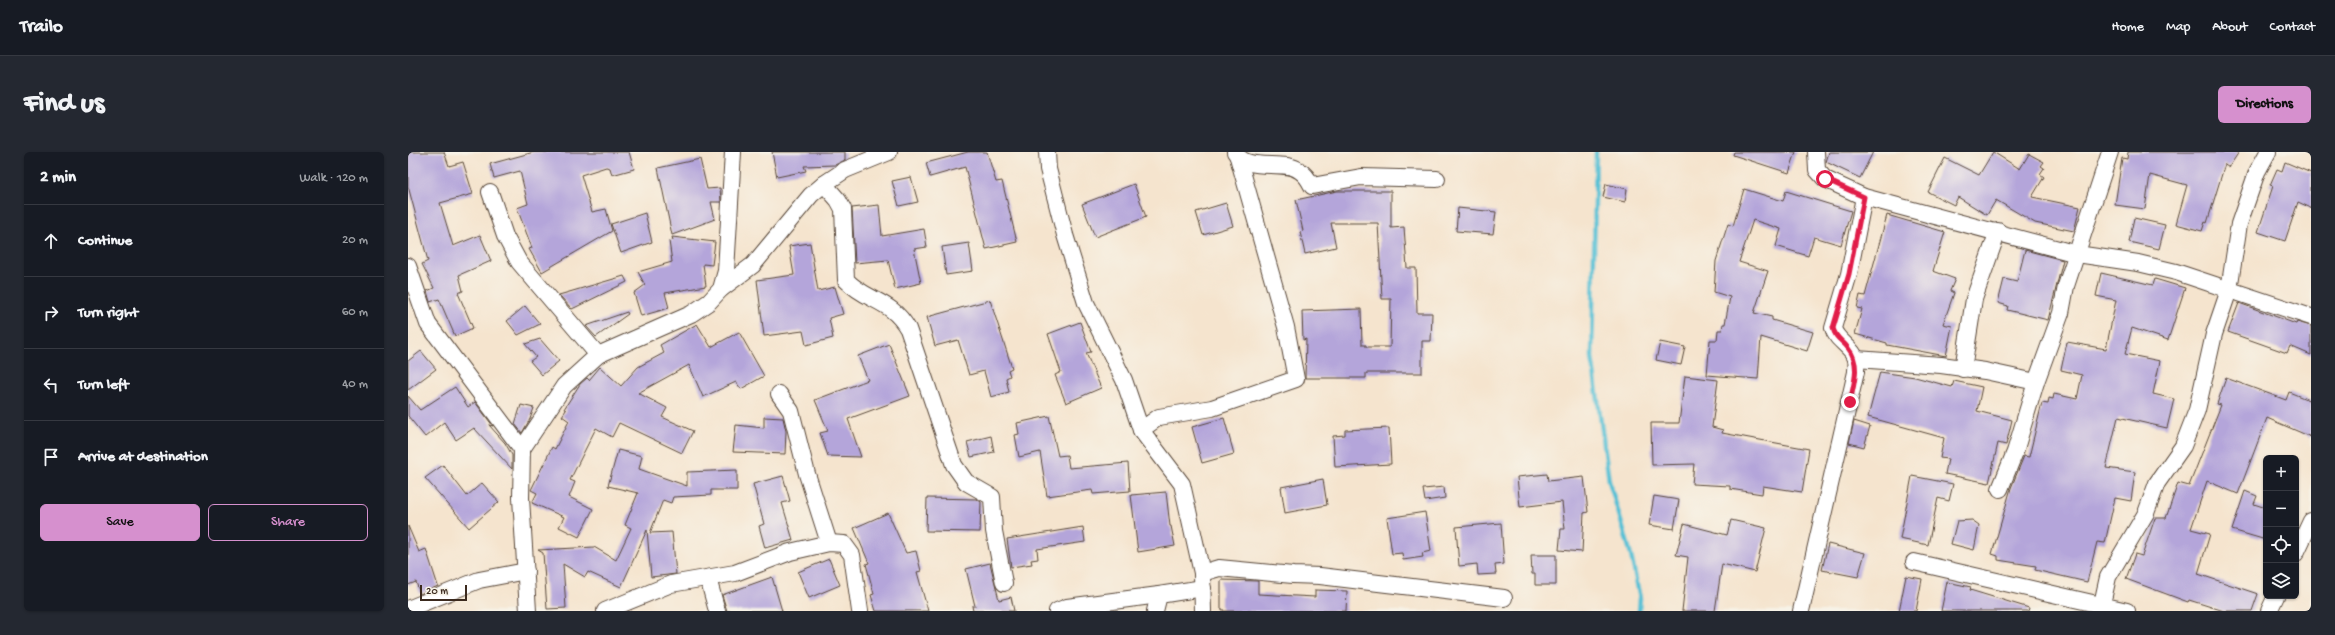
<!DOCTYPE html>
<html lang="en">
<head>
<meta charset="utf-8">
<style>
	:root { --surface:#171b24; --page:#242831; --text:#f1f3f6; --muted:#9ea1a6; --line:#363941; --accent:#d690ce }
	body { margin:0; font-family:"Gochi Hand",sans-serif; background:var(--page); color:var(--text) }
	.controls { position:absolute; right:12px; bottom:12px; display:grid; overflow:hidden; border-radius:6px; box-shadow:0 1px 3px #0004 }
	.controls button { width:36px; height:36px; display:grid; place-items:center; padding:0; border:0; border-bottom:1px solid var(--line); background:var(--surface); color:var(--text); font:20px sans-serif }
	.scale { position:absolute; left:12px; bottom:10px; width:47px; box-sizing:border-box; padding-left:4px; border:2px solid #3b2a1e; border-top:0; font-size:11px; line-height:14px; white-space:nowrap; color:#3b2a1e; -webkit-text-stroke:3px #f7f3e8; paint-order:stroke }
	.stop { position:absolute; width:12px; height:12px; margin:-9px; border:3px solid #e11d48; border-radius:50%; background:#fff }
	.stop.end { background:#e11d48; border-color:#fff; box-shadow:0 1px 4px #0008 }
	.list { margin:0; padding:0; list-style:none }
	h2 { display:flex; justify-content:space-between; align-items:center; height:52px; margin:0; padding:0 16px; font-size:17px }
	h2 small { font-size:13px; font-weight:400; color:var(--muted) }
	.list li { display:grid; grid-template-columns:26px 1fr auto; gap:12px; align-items:center; box-sizing:border-box; height:72px; padding:0 16px; border-top:1px solid var(--line) }
	.list b { display:block; font-size:15px; white-space:nowrap }
	.list em { font-size:13px; font-style:normal; color:var(--muted) }
	.actions { display:flex; gap:8px; padding:12px 16px }
	.actions a { flex:1; padding:9px 0; border:1px solid var(--accent); border-radius:6px; text-align:center; font-size:14px; color:var(--accent) }
	.actions .main { background:var(--accent); color:#111 }
	.icon { flex:none; width:22px; height:22px; fill:none; stroke:currentColor; stroke-width:2; stroke-linecap:round; stroke-linejoin:round }
	.map { position:relative; flex:none; width:1903px; height:459px; overflow:hidden; border-radius:6px }
	header { display:flex; align-items:center; gap:24px; box-sizing:border-box; height:56px; padding:0 20px; background:var(--surface); border-bottom:1px solid var(--line) }
	header strong { font-size:19px }
	nav { display:flex; gap:22px; margin-inline-start:auto; font-size:14px }
	.intro { display:flex; align-items:center; justify-content:space-between; box-sizing:border-box; height:96px; padding:0 24px }
	h1 { margin:0; font-size:28px }
	.button { padding:10px 18px; border-radius:6px; background:var(--accent); color:#111; font-size:14px; font-weight:700 }
	main { display:flex; gap:24px; padding:0 24px }
	aside { flex:1; background:var(--surface); border-radius:6px; box-shadow:0 1px 3px #0004 }
	.map>svg:first-child { display:block }
	.lines { fill:none; stroke-linecap:round; stroke-linejoin:round }
	.stream { stroke:#58c1d5; stroke-width:4.5 }
	.building { fill:#b4a5da }
	.minor-casing { stroke:#574638; stroke-width:18 }
	.minor { stroke:#fff; stroke-width:16 }
	.route { stroke:#e11d48; stroke-width:5 }
</style>
</head>
<body>
<header>
<strong>Trailo</strong>
<nav><a>Home</a><a>Map</a><a>About</a><a>Contact</a></nav>
</header>
<div class="intro"><h1>Find us</h1><a class="button">Directions</a></div>
<main>
<aside>
<h2>2 min<small>Walk · 120 m</small></h2>
<ul class="list">
<li><svg class="icon" aria-label="ahead" viewBox="0 0 24 24"><path d="M12 20V5M6 11l6-6 6 6"/></svg><div><b>Continue</b></div><em>20 m</em></li>
<li><svg class="icon" aria-label="right" viewBox="0 0 24 24"><path d="M7 20v-9h11M14 6l5 5-5 5"/></svg><div><b>Turn right</b></div><em>60 m</em></li>
<li><svg class="icon" aria-label="left" viewBox="0 0 24 24"><path d="M17 20v-9H6M10 6l-5 5 5 5"/></svg><div><b>Turn left</b></div><em>40 m</em></li>
<li><svg class="icon" aria-label="arrive" viewBox="0 0 24 24"><path d="M6 21V4h12l-3 4 3 4H6"/></svg><div><b>Arrive at destination</b></div></li>
</ul>
<div class="actions"><a class="main">Save</a><a>Share</a></div>
</aside>
<div class="map">
<svg width="1903" height="459" viewBox="0 0 1903 459">
	<rect width="100%" height="100%" fill="#f7f3e8"/>
	<filter id="ink" filterUnits="userSpaceOnUse"><feTurbulence type="fractalNoise" baseFrequency=".025" numOctaves="2"/><feDisplacementMap in="SourceGraphic" scale="8" xChannelSelector="R" yChannelSelector="G"/><feConvolveMatrix kernelMatrix="1 2 1 2 8 2 1 2 1" color-interpolation-filters="sRGB"/></filter>
	<filter id="wash" filterUnits="userSpaceOnUse"><feTurbulence type="fractalNoise" baseFrequency=".012" numOctaves="4" result="noise"/><feDisplacementMap in="SourceGraphic" scale="16" xChannelSelector="R" yChannelSelector="G"/><feGaussianBlur stdDeviation="0.9" result="paint"/><feColorMatrix in="noise" values="0 0 0 0 0 0 0 0 0 0 0 0 0 0 0 0 0 1.4 0 .05"/><feComposite in="paint" operator="in"/></filter>
	<g filter="url(#wash)">
		<rect width="100%" height="100%" fill="#f5e4ce"/>
		<g class="lines">
			<path class="stream" d="M1188,0L1184,205L1201,329L1222,399L1232,446L1231,459"/>
		</g>
		<g id="blocks">
			<g class="building">
				<path d="M0,0H36L41,14L55,10L65,42L32,51L45,94L72,83L83,109L51,123L55,139L50,141L65,176L47,184L31,147L22,150L19,139L26,136L14,112L20,109L0,34Z"/>
				<path d="M126,0H221L226,17L204,23L202,16L198,15L173,23L184,60L198,57L204,79L134,120L121,97L124,96L109,56L120,52L112,19L86,26L82,12Z"/>
				<path d="M364,0H437V8L427,13L396,14L398,19L369,25Z"/>
				<path d="M560,0H579L588,30L594,29L609,90L578,97L557,15L522,25L518,11Z"/>
				<path d="M1326,0H1388L1381,21L1325,3Z"/>
				<path d="M1421,0H1465L1452,26L1418,10Z"/>
				<path d="M1585,0L1612,17L1621,2L1636,10L1633,14L1636,16L1632,22L1636,25L1624,45L1672,55L1666,79L1627,71L1588,48L1579,63L1550,45L1546,53L1520,40L1537,6L1571,23Z"/>
				<path d="M1720,0H1831L1821,15L1817,12L1799,71L1797,70L1794,79L1768,72L1779,33L1742,23L1737,57L1707,53L1714,6L1719,7Z"/>
				<path d="M292,7L299,37L312,36L313,50H303L307,67L264,83L250,16Z"/>
				<path d="M1877,10L1903,21V56L1890,50L1877,89L1850,80L1865,34L1862,33L1869,17L1874,19Z"/>
				<path d="M503,25L510,50L491,54L484,29Z"/>
				<path d="M726,32L738,65L687,85L674,52Z"/>
				<path d="M1198,32L1219,37L1217,50L1195,45Z"/>
				<path d="M1336,37L1375,49L1378,39L1443,59L1433,93L1406,85L1400,104L1368,94L1373,77L1345,68L1331,110L1360,119L1346,161L1364,165V168L1405,180L1399,199L1353,185L1350,227L1299,223L1302,188H1309L1310,178H1314L1315,172H1317L1322,145L1306,140L1308,109L1320,72L1325,74Z"/>
				<path d="M929,39H983V76L996,75L999,116H1008L1009,161H1024L1023,189H1014V221H958V226H897L898,187L895,188L894,159L953,157L954,193H958V195H982L983,147H974L970,71H923L928,95L897,102L892,80L895,79L888,48Z"/>
				<path d="M818,51L825,74L795,83L788,60Z"/>
				<path d="M471,53L474,84L516,77L519,95L506,97L513,131L487,137L480,108L447,111L444,56Z"/>
				<path d="M1050,56L1088,60L1085,82L1048,79Z"/>
				<path d="M237,61L244,90L213,101L203,72Z"/>
				<path d="M1479,63L1537,80L1525,119L1547,127L1542,139L1546,141L1535,172L1544,174L1538,204L1479,193V191L1447,182L1454,157L1449,156L1452,143L1457,144Z"/>
				<path d="M1726,66L1757,73L1751,97L1721,90Z"/>
				<path d="M264,85L307,90L304,113L295,112L298,134L257,141L261,156L233,164L226,141L237,133L230,120L264,110L261,89L265,88Z"/>
				<path d="M402,91L410,139L427,135L435,162L421,166L425,186L398,193L395,179L356,184L349,128L386,123L381,94Z"/>
				<path d="M561,91L565,119L538,123L534,95Z"/>
				<path d="M1617,98L1655,108L1640,168L1599,158L1600,154L1590,151L1596,127L1609,130Z"/>
				<path d="M1693,121L1745,133L1747,127L1777,136L1760,188L1724,176L1717,202L1752,209L1745,242L1766,247L1759,276L1710,265L1698,316L1727,320L1723,349L1707,346L1697,391L1689,390L1679,430L1627,418L1628,414L1590,408V404L1584,402L1603,336L1616,304L1621,305L1634,251L1640,252L1641,246L1645,247L1646,242L1669,247L1674,223L1653,218L1659,190L1698,197L1708,148L1688,144Z"/>
				<path d="M216,124L219,130L164,157L151,143Z"/>
				<path d="M582,148L604,216L600,218L602,224L598,226L601,240L583,245L576,219L561,223L550,188L527,194L519,165Z"/>
				<path d="M1831,151L1888,172L1889,170L1903,174V203L1882,194L1879,201L1820,180Z"/>
				<path d="M117,154L132,172L110,183L99,169Z"/>
				<path d="M219,160L220,162L188,185L178,174Z"/>
				<path d="M672,170L683,200L678,201L693,236L658,251L647,223L653,220L640,182Z"/>
				<path d="M289,172L303,195L331,180L356,224L333,237L328,230L295,245L281,213L230,241L259,256L254,265L285,279L274,301L211,271L204,285L188,276L162,328L167,330L161,345L185,357L171,385L151,375L156,365L124,351L129,341L123,338L144,295L147,297L161,269L154,264L158,258L156,257L172,232L179,226L181,228L192,215L213,234L230,215L256,201L252,193Z"/>
				<path d="M132,187L151,209L134,223L122,209L128,205L117,192Z"/>
				<path d="M1252,190L1277,195L1273,213L1248,208Z"/>
				<path d="M481,192L502,244L440,267L453,305L420,304L412,281L420,279L407,248L460,228L450,204Z"/>
				<path d="M13,199L28,217L0,238V209Z"/>
				<path d="M1472,220L1507,225L1544,235L1546,229L1574,235L1569,259L1604,268L1598,293L1590,291L1581,331L1537,322L1540,307L1532,306L1536,286L1460,265Z"/>
				<path d="M1277,224L1310,228L1304,275L1315,278L1314,281L1401,297L1394,340L1355,334L1354,342L1322,337V334L1284,332L1286,312L1244,313L1243,271H1271Z"/>
				<path d="M1818,226L1878,248L1881,240L1903,249V285L1859,266L1830,342L1799,329L1783,377L1802,382L1790,422L1850,442L1844,459H1816L1781,448L1780,450L1718,427L1727,402L1734,404L1747,366H1758L1770,331L1781,334L1813,253L1809,252Z"/>
				<path d="M47,235L60,255L67,250L85,274L81,273L97,291L104,303V317L66,276L48,288L36,270L17,285L0,264V244L12,258Z"/>
				<path d="M113,253L126,256L122,267L114,281L107,272Z"/>
				<path d="M641,264L650,304L659,303L661,316L720,311L722,339L685,342L684,338L639,344L632,300L611,305L607,283L611,282L609,271Z"/>
				<path d="M356,265L375,266L378,279L377,302L325,300L328,273L356,276Z"/>
				<path d="M816,266L826,302L794,311L784,275Z"/>
				<path d="M1446,269L1462,274L1456,295L1441,291Z"/>
				<path d="M981,276L983,312L927,315L925,284L937,283V278Z"/>
				<path d="M583,284L586,300L563,305L559,290Z"/>
				<path d="M210,298L234,304L231,317L279,334V320L329,318V338H303V343L265,345L263,351L255,348L242,381L264,380L268,422L243,425L239,378L213,435L180,420L177,425L155,412L158,456L139,457L135,401L130,398L186,395L208,408L223,376L217,373L230,341L200,334Z"/>
				<path d="M35,313L59,344L74,331L91,350L61,376L17,326Z"/>
				<path d="M1139,322L1140,329L1176,325L1180,360L1176,361L1174,400L1151,398L1153,377H1157L1154,350L1112,355L1109,325Z"/>
				<path d="M375,324L382,349L374,351L385,388L357,396L351,374L356,372L345,332Z"/>
				<path d="M1504,324L1545,332L1541,349L1530,346L1520,393L1492,387Z"/>
				<path d="M915,327L919,353L877,361L873,335Z"/>
				<path d="M1036,335L1037,346L1017,349L1015,337Z"/>
				<path d="M1837,339L1849,344L1846,352L1858,356V388L1824,378Z"/>
				<path d="M758,340L762,374H763L767,394L730,400L723,343Z"/>
				<path d="M1246,344L1271,348L1266,377L1241,373Z"/>
				<path d="M519,346L569,347L573,350L572,380L518,379Z"/>
				<path d="M1017,360L1023,399L1014,401L1015,405L995,408L994,401L984,402L979,366Z"/>
				<path d="M480,361L498,401L508,399L513,419L509,420L520,459H468L463,443L466,442L458,412L461,411L446,376Z"/>
				<path d="M1323,368L1358,376L1347,420L1314,412L1307,459H1274L1280,405L1268,403L1276,372L1319,383Z"/>
				<path d="M1564,368L1571,373L1566,398L1543,392L1549,369Z"/>
				<path d="M1093,371L1096,412L1087,413L1088,422L1070,423L1069,412L1051,414L1048,375Z"/>
				<path d="M0,374L11,400L18,397L30,434L12,442L8,430L0,433Z"/>
				<path d="M675,375L677,390L629,397L630,407L623,408L624,412L603,415L599,387Z"/>
				<path d="M1420,392L1457,401L1450,425L1414,418Z"/>
				<path d="M1123,403H1148V433H1127V422H1124Z"/>
				<path d="M421,407L432,433L401,446L390,420Z"/>
				<path d="M582,411L591,448L603,445L606,459H565L564,454H567L558,417Z"/>
				<path d="M1498,424L1514,427L1508,459H1491Z"/>
				<path d="M364,425L374,459H319L314,443Z"/>
				<path d="M813,428L850,429V442L907,445V438L939,439L938,459H815V457H813Z"/>
				<path d="M1539,430L1563,435L1562,438L1621,456L1620,459H1533Z"/>
			</g>
		</g>
	</g>
	<g filter="url(#ink)">
		<use href="#blocks" fill-opacity="0" stroke="#574638" stroke-width="1"/>
		<g class="lines">
			<defs>
				<g id="minor">
					<path d="M639,0L640,17L657,83L678,151L716,228L733,278L774,332L794,421L795,459"/>
					<path d="M827,0C839,22 875,6 892,19C897,22 901,28 904,34L953,25L1029,27"/>
					<path d="M1408,0L1409,18L1417,27L1456,45L1669,102L1730,111L1768,120L1903,165"/>
					<path d="M416,32L430,48L435,57L438,128C459,150 483,147 500,177L546,313L558,330L584,345L586,379L596,431"/>
					<path d="M82,40L97,84L111,110L190,203"/>
					<path d="M0,114L20,172L114,297"/>
					<path d="M313,137L345,113L403,43L416,32L437,18L481,0"/>
					<path d="M1448,207L1533,213L1577,219L1628,230"/>
					<path d="M1555,217L1566,147L1590,79"/>
					<path d="M371,242L383,259L399,322L421,391"/>
					<path d="M733,278L751,265L804,256L888,227L878,175L830,5"/>
					<path d="M1592,337L1607,300L1628,230L1653,161L1658,134L1702,0"/>
					<path d="M1888,401L1903,369"/>
					<path d="M1506,410L1719,459"/>
					<path d="M794,421L811,416L885,423L912,424L1096,446"/>
					<path d="M300,426L309,459"/>
					<path d="M1694,452L1700,425L1738,361L1749,331L1775,294L1789,258L1806,182L1821,138L1831,72L1849,20L1860,0"/>
					<path d="M0,457L71,428L118,419"/>
					<path d="M120,459L113,346L114,297L156,234L190,203L283,162L301,150L313,137L318,119L325,0"/>
					<path d="M197,459L263,432L327,421L382,400L421,391L436,392L444,403L452,459"/>
					<path d="M649,459L659,455L751,443"/>
					<path d="M747,459L751,443L795,436"/>
					<path d="M1393,459L1448,220C1448,216 1449,210 1448,207C1444,194 1428,189 1425,176L1441,122L1456,45"/>
					<path d="M1861,459L1868,444"/>
				</g>
			</defs>
			<use href="#minor" class="minor-casing"/>
			<use href="#minor" class="minor"/>
		</g>
	</g>
	<g class="lines" filter="url(#ink)">
		<path class="route" d="M1417,27L1456,45L1441,122L1425,176C1427,186 1434,188 1440,196C1453,212 1446,231 1442,250"/>
	</g>
</svg>
<div class="controls">
<button>+</button>
<button>−</button>
<button><svg class="icon" aria-label="locate" viewBox="0 0 24 24"><circle cx="12" cy="12" r="6"/><path d="M12 2v4M12 18v4M2 12h4M18 12h4"/></svg></button>
<button><svg class="icon" aria-label="layers" viewBox="0 0 24 24"><path d="M12 4l9 5-9 5-9-5zM3 14l9 5 9-5"/></svg></button>
</div>
<div class="scale">20 m</div>
<div class="stop" style="left:1417px;top:27px"></div>
<div class="stop end" style="left:1442px;top:250px"></div>
</div>
</main>
</body>
</html>
